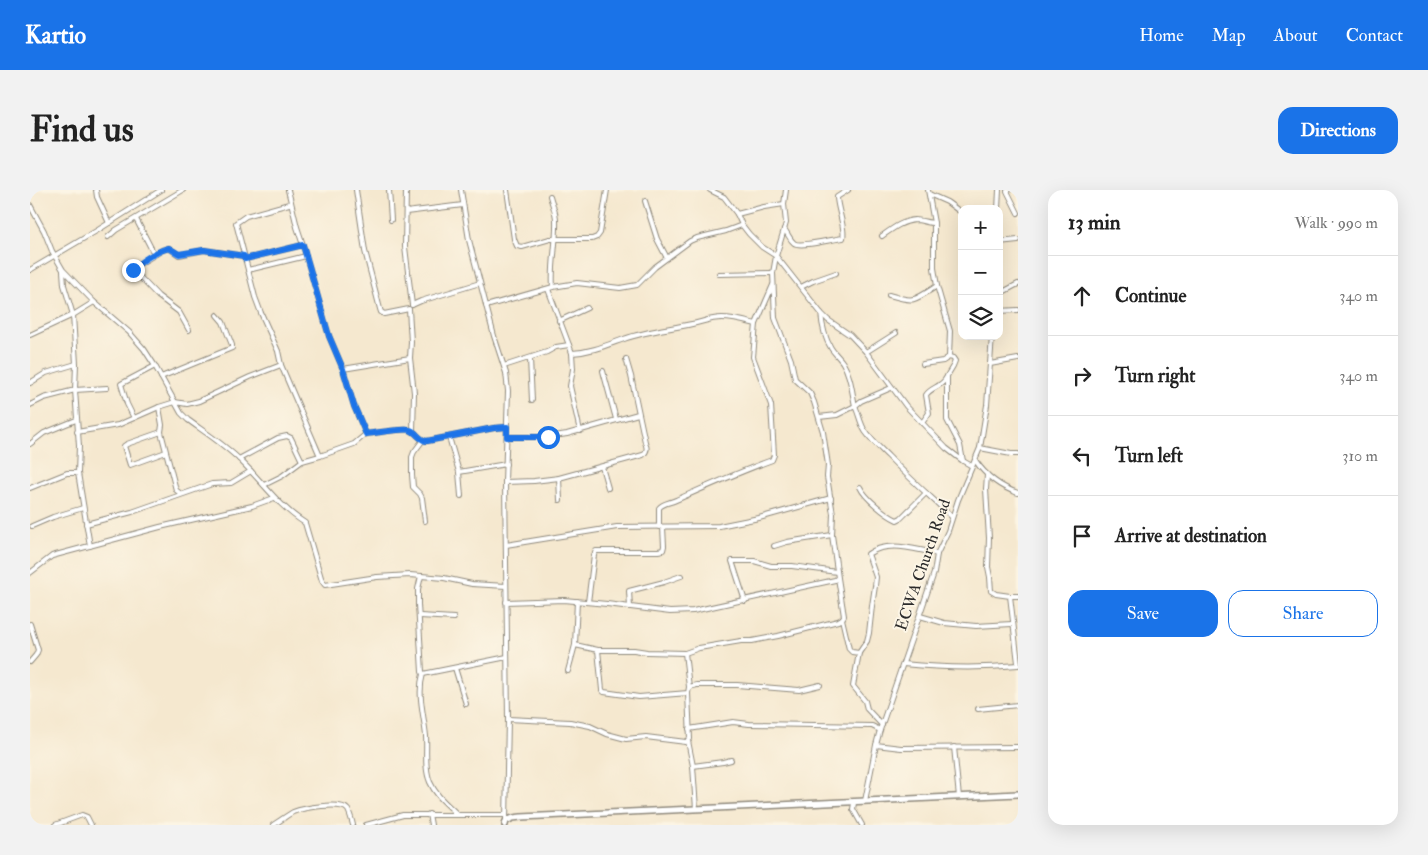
<!DOCTYPE html>
<html lang="en">
<head>
<meta charset="utf-8">
<style>
	:root { --surface:#fff; --page:#f2f2f2; --text:#222; --muted:#767676; --line:#e0e0e0; --accent:#1a73e8 }
	body { margin:0; font-family:"IM FELL Double Pica",serif; background:var(--page); color:var(--text) }
	.controls { position:absolute; right:15px; top:15px; display:grid; overflow:hidden; border-radius:10px; box-shadow:0 5px 20px #0002 }
	.controls button { width:45px; height:45px; display:grid; place-items:center; padding:0; border:0; border-bottom:1px solid var(--line); background:var(--surface); color:var(--text); font:25px sans-serif }
	.stop { position:absolute; width:15px; height:15px; margin:-11px; border:4px solid #1a73e8; border-radius:50%; background:#fff }
	.stop.end { background:#1a73e8; border-color:#fff; box-shadow:0 1px 5px #0008 }
	.list { margin:0; padding:0; list-style:none }
	h2 { display:flex; justify-content:space-between; align-items:center; height:65px; margin:0; padding:0 20px; font-size:21px }
	h2 small { font-size:16px; font-weight:400; color:var(--muted) }
	.list li { display:grid; grid-template-columns:32px 1fr auto; gap:15px; align-items:center; box-sizing:border-box; height:80px; padding:0 20px; border-top:1px solid var(--line) }
	.list b { display:block; font-size:19px; white-space:nowrap }
	.list em { font-size:16px; font-style:normal; color:var(--muted) }
	.actions { display:flex; gap:10px; padding:15px 20px }
	.actions a { flex:1; padding:11px 0; border:1px solid var(--accent); border-radius:15px; text-align:center; font-size:18px; color:var(--accent) }
	.actions .main { background:var(--accent); color:#fff }
	.icon { flex:none; width:28px; height:28px; fill:none; stroke:currentColor; stroke-width:2; stroke-linecap:round; stroke-linejoin:round }
	.map { position:relative; flex:none; width:988px; height:635px; overflow:hidden; border-radius:15px }
	header { display:flex; align-items:center; gap:30px; box-sizing:border-box; height:70px; padding:0 25px; background:var(--accent); color:#fff }
	header strong { font-size:24px }
	nav { display:flex; gap:28px; margin-inline-start:auto; font-size:18px }
	.intro { display:flex; align-items:center; justify-content:space-between; box-sizing:border-box; height:120px; padding:0 30px }
	h1 { margin:0; font-size:35px }
	.button { padding:12px 22px; border-radius:15px; background:var(--accent); color:#fff; font-size:18px; font-weight:700 }
	main { display:flex; gap:30px; padding:0 30px }
	aside { flex:1; background:var(--surface); border-radius:15px; box-shadow:0 5px 20px #0002 }
	.map>svg:first-child { display:block }
	.lines { fill:none; stroke-linecap:round; stroke-linejoin:round }
	.minor-casing { stroke:#908a7d; stroke-width:6 }
	.tertiary-casing { stroke:#908a7d; stroke-width:8 }
	.minor { stroke:#fff; stroke-width:4 }
	.tertiary { stroke:#fff; stroke-width:5 }
	.route { stroke:#1a73e8; stroke-width:6 }
	.labels { text-anchor:middle; dominant-baseline:central; stroke-width:4; stroke-linejoin:round; paint-order:stroke }
	.street-label { font-size:16px; fill:#2b2b2b; stroke:#fcf5e5 }
</style>
</head>
<body>
<header>
<strong>Kartio</strong>
<nav><a>Home</a><a>Map</a><a>About</a><a>Contact</a></nav>
</header>
<div class="intro"><h1>Find us</h1><a class="button">Directions</a></div>
<main>
<div class="map">
<svg width="988" height="635" viewBox="0 0 988 635">
	<rect width="100%" height="100%" fill="#fcf5e5"/>
	<filter id="ink" filterUnits="userSpaceOnUse"><feTurbulence type="fractalNoise" baseFrequency=".02" numOctaves="2"/><feDisplacementMap in="SourceGraphic" scale="10" xChannelSelector="R" yChannelSelector="G"/><feConvolveMatrix kernelMatrix="1 2 1 2 8 2 1 2 1" color-interpolation-filters="sRGB"/></filter>
	<filter id="wash" filterUnits="userSpaceOnUse"><feTurbulence type="fractalNoise" baseFrequency=".0096" numOctaves="4" result="noise"/><feDisplacementMap in="SourceGraphic" scale="20" xChannelSelector="R" yChannelSelector="G"/><feGaussianBlur stdDeviation="1.12" result="paint"/><feColorMatrix in="noise" values="0 0 0 0 0 0 0 0 0 0 0 0 0 0 0 0 0 1.4 0 .05"/><feComposite in="paint" operator="in"/></filter>
	<g filter="url(#wash)">
		<rect width="100%" height="100%" fill="#f5e8cf"/>
	</g>
	<g filter="url(#ink)">
		<g class="lines">
			<defs>
				<g id="minor">
					<path d="M0,0H1"/>
					<path d="M66,0L67,7L79,33"/>
					<path d="M326,0L335,61L350,119L351,122L354,124L379,119L381,152L380,168L384,203L383,241"/>
					<path d="M359,0L361,30"/>
					<path d="M376,0L375,57L382,115"/>
					<path d="M431,0L439,50L464,146L476,183L478,201L475,292L478,529L476,631"/>
					<path d="M477,0L484,49L487,56L492,57L520,49H562L567,47L570,43L577,0"/>
					<path d="M680,0L694,7L707,24L712,35L719,44L732,57L746,66L791,123L798,130L820,145L836,162L876,216L916,258L933,271L942,276"/>
					<path d="M979,0L977,1L988,23"/>
					<path d="M899,4L917,12L932,23"/>
					<path d="M520,6C522,14 526,22 526,30C527,52 521,75 523,97"/>
					<path d="M615,11L627,49L637,68"/>
					<path d="M0,15L14,41L22,61L33,80L64,112L99,142L114,159L125,176L151,223L158,230C176,243 195,255 211,271C233,292 248,316 275,333L292,391L295,395L347,387L380,385L414,388L442,394L476,396"/>
					<path d="M968,19L969,0"/>
					<path d="M376,22L433,15"/>
					<path d="M707,24L734,17L754,14"/>
					<path d="M106,29L122,60L126,64L132,60L139,58L149,65L174,60L214,66"/>
					<path d="M754,39C758,43 759,49 764,53C770,58 803,49 813,48C816,39 807,18 807,7L818,0"/>
					<path d="M852,46C862,39 872,31 885,30C891,30 898,33 904,33"/>
					<path d="M78,47L86,40L153,0"/>
					<path d="M969,52L988,50"/>
					<path d="M126,64L106,76L103,80L128,106L149,122L159,140"/>
					<path d="M215,69L273,55"/>
					<path d="M0,80L68,40L131,0"/>
					<path d="M218,80L276,66"/>
					<path d="M33,81L34,95L43,125L46,174L45,200L49,256L48,283L60,356"/>
					<path d="M689,84L743,83"/>
					<path d="M771,97L783,91L806,83"/>
					<path d="M518,99L542,163C561,162 577,155 594,149C616,141 639,139 662,134C672,132 681,128 692,128C703,128 714,131 726,134"/>
					<path d="M969,104L988,94"/>
					<path d="M859,105C866,107 877,111 884,109C889,108 902,99 907,96"/>
					<path d="M382,115L391,111L450,93"/>
					<path d="M456,116L523,97L547,93L590,98L607,95L625,77L660,51L667,48L696,41L712,35"/>
					<path d="M969,121L988,120"/>
					<path d="M791,123C792,135 794,147 801,158C804,163 810,168 813,173C821,186 822,202 825,216L831,211L861,198"/>
					<path d="M529,131L557,118"/>
					<path d="M0,145L43,125L64,112"/>
					<path d="M836,162L866,143"/>
					<path d="M542,163L543,179L540,196L550,241"/>
					<path d="M919,167L923,168L925,171L923,176L917,186V230L930,255L933,271"/>
					<path d="M500,169L502,210"/>
					<path d="M893,174L913,171L919,167L920,141L907,96L904,78V33L898,0"/>
					<path d="M960,174L988,169"/>
					<path d="M251,175L290,266"/>
					<path d="M474,176L517,162L526,157L539,155"/>
					<path d="M313,179L380,168"/>
					<path d="M573,181L586,229"/>
					<path d="M131,187L202,158V155L193,132L187,125"/>
					<path d="M0,193L16,183L46,174"/>
					<path d="M0,215L14,208L45,200L77,198"/>
					<path d="M129,217L132,235L131,242"/>
					<path d="M789,227L807,225L825,216C829,224 830,233 835,241C842,251 851,259 859,267C879,288 901,307 922,327"/>
					<path d="M104,228L97,214L91,194L125,176"/>
					<path d="M892,233L899,223L896,205C901,197 912,197 916,188"/>
					<path d="M47,242L88,235L129,217L145,212L157,214L169,211L220,187L251,175L248,161L231,123L225,107L206,33L216,26L259,14L261,12L258,0"/>
					<path d="M336,244C345,243 374,238 380,240C387,242 389,250 397,251L464,238L477,237"/>
					<path d="M419,247L429,282L431,306"/>
					<path d="M477,247H518L537,244L608,224"/>
					<path d="M393,250L384,262L382,267V285L383,297L390,304L392,308L395,331"/>
					<path d="M0,254L14,243L46,230"/>
					<path d="M950,258L981,264H988"/>
					<path d="M136,262L100,275L94,256L97,254L131,242L146,300L151,304"/>
					<path d="M209,269L248,248L257,246L261,248L272,271"/>
					<path d="M945,270C955,285 970,297 988,303"/>
					<path d="M572,277L578,298"/>
					<path d="M429,282L476,274"/>
					<path d="M957,285L956,299L959,348L958,377L960,387L961,401L966,404L980,406L988,473"/>
					<path d="M529,288L530,310"/>
					<path d="M475,292L504,291L529,288L613,265C618,260 617,258 615,252L601,186L596,169"/>
					<path d="M234,295L252,286L272,271L290,266L324,254L336,244L324,216L313,179L299,146L273,55L267,37L261,12"/>
					<path d="M830,297C835,308 856,325 867,330L871,328L896,303"/>
					<path d="M0,298L37,283H48"/>
					<path d="M56,334L102,322L182,294L201,293L221,281"/>
					<path d="M2,336L23,327L53,318"/>
					<path d="M629,337V318C633,313 640,313 646,310C678,296 709,282 742,270L744,265L741,215L723,167L726,134L743,95"/>
					<path d="M476,355L587,337L689,336L729,328L801,308"/>
					<path d="M744,356L757,352L802,345"/>
					<path d="M0,383L22,366L130,337L222,316L244,308"/>
					<path d="M391,386L388,399V414L392,482L393,484L477,467"/>
					<path d="M980,406H988"/>
					<path d="M715,411L702,371H724L741,376H762L807,382"/>
					<path d="M476,412L534,410L577,414L640,422L663,421L805,390L808,388L802,345L803,324L797,287L798,275L793,242L784,212L780,203L765,189L761,170L745,128L743,83L746,66L756,33L754,14L756,0"/>
					<path d="M558,412L564,365L566,361H628L633,360L634,356L633,337"/>
					<path d="M600,417L599,401L634,392L651,386"/>
					<path d="M390,426L424,428"/>
					<path d="M890,426L914,433L946,436L982,434"/>
					<path d="M812,429L819,459L822,462L829,463"/>
					<path d="M0,434L8,460L6,465L0,472"/>
					<path d="M545,455L568,460H604L617,462L655,463L669,458L711,451H722L748,446L808,431L812,429L814,426L808,388"/>
					<path d="M568,460L572,500L574,502L609,507L658,503L659,497L655,463"/>
					<path d="M873,474C913,478 948,479 988,475"/>
					<path d="M425,478L436,514"/>
					<path d="M538,481L545,455L547,411"/>
					<path d="M393,484C387,504 394,525 396,546C397,560 394,578 400,592C406,606 417,614 427,624"/>
					<path d="M659,497L667,495H707L769,500L790,495"/>
					<path d="M948,519L988,515"/>
					<path d="M478,529L540,532L560,536L577,544L596,549L616,547L656,552L660,549L658,503"/>
					<path d="M852,535L837,519L835,511L823,496L829,463L837,451L839,443L842,416L845,396L846,387L838,364C857,350 887,359 907,364"/>
					<path d="M659,539L703,532L719,534L842,536L850,540"/>
					<path d="M658,551L663,576L666,619"/>
					<path d="M846,555L871,558L988,557"/>
					<path d="M924,557L929,607"/>
					<path d="M663,576L693,572L701,570"/>
					<path d="M835,611L846,555L850,540L904,383L907,364L918,341L928,310L950,258L957,215L962,146"/>
					<path d="M824,613L823,619L832,635"/>
					<path d="M399,624L401,635"/>
					<path d="M25,635L52,625L57,627L61,635"/>
					<path d="M243,635C250,631 256,626 263,622C273,618 311,611 318,620C320,624 322,631 323,635"/>
					<path d="M336,635L373,625H476"/>
				</g>
				<path id="tertiary" d="M475,635L476,631L483,628L491,627L988,604"/>
			</defs>
			<use href="#minor" class="minor-casing"/>
			<use href="#tertiary" class="tertiary-casing"/>
			<use href="#minor" class="minor"/>
			<use href="#tertiary" class="tertiary"/>
		</g>
	</g>
	<g class="lines" filter="url(#ink)">
		<path class="route" d="M103,80C111,70 127,61 139,58L149,64L174,60L214,66L215,69L273,55L299,146L313,179L324,216L336,244C345,243 374,238 380,240C387,242 389,250 397,251L464,238L477,237V247H518"/>
	</g>
	<g class="labels">
		<g class="street-label">
			<text transform="translate(893 375) rotate(-71)">ECWA Church Road</text>
		</g>
	</g>
</svg>
<div class="controls">
<button>+</button>
<button>−</button>
<button><svg class="icon" aria-label="layers" viewBox="0 0 24 24"><path d="M12 4l9 5-9 5-9-5zM3 14l9 5 9-5"/></svg></button>
</div>
<div class="stop" style="left:518px;top:247px"></div>
<div class="stop end" style="left:103px;top:80px"></div>
</div>
<aside>
<h2>13 min<small>Walk · 990 m</small></h2>
<ul class="list">
<li><svg class="icon" aria-label="ahead" viewBox="0 0 24 24"><path d="M12 20V5M6 11l6-6 6 6"/></svg><div><b>Continue</b></div><em>340 m</em></li>
<li><svg class="icon" aria-label="right" viewBox="0 0 24 24"><path d="M7 20v-9h11M14 6l5 5-5 5"/></svg><div><b>Turn right</b></div><em>340 m</em></li>
<li><svg class="icon" aria-label="left" viewBox="0 0 24 24"><path d="M17 20v-9H6M10 6l-5 5 5 5"/></svg><div><b>Turn left</b></div><em>310 m</em></li>
<li><svg class="icon" aria-label="arrive" viewBox="0 0 24 24"><path d="M6 21V4h12l-3 4 3 4H6"/></svg><div><b>Arrive at destination</b></div></li>
</ul>
<div class="actions"><a class="main">Save</a><a>Share</a></div>
</aside>
</main>
</body>
</html>
